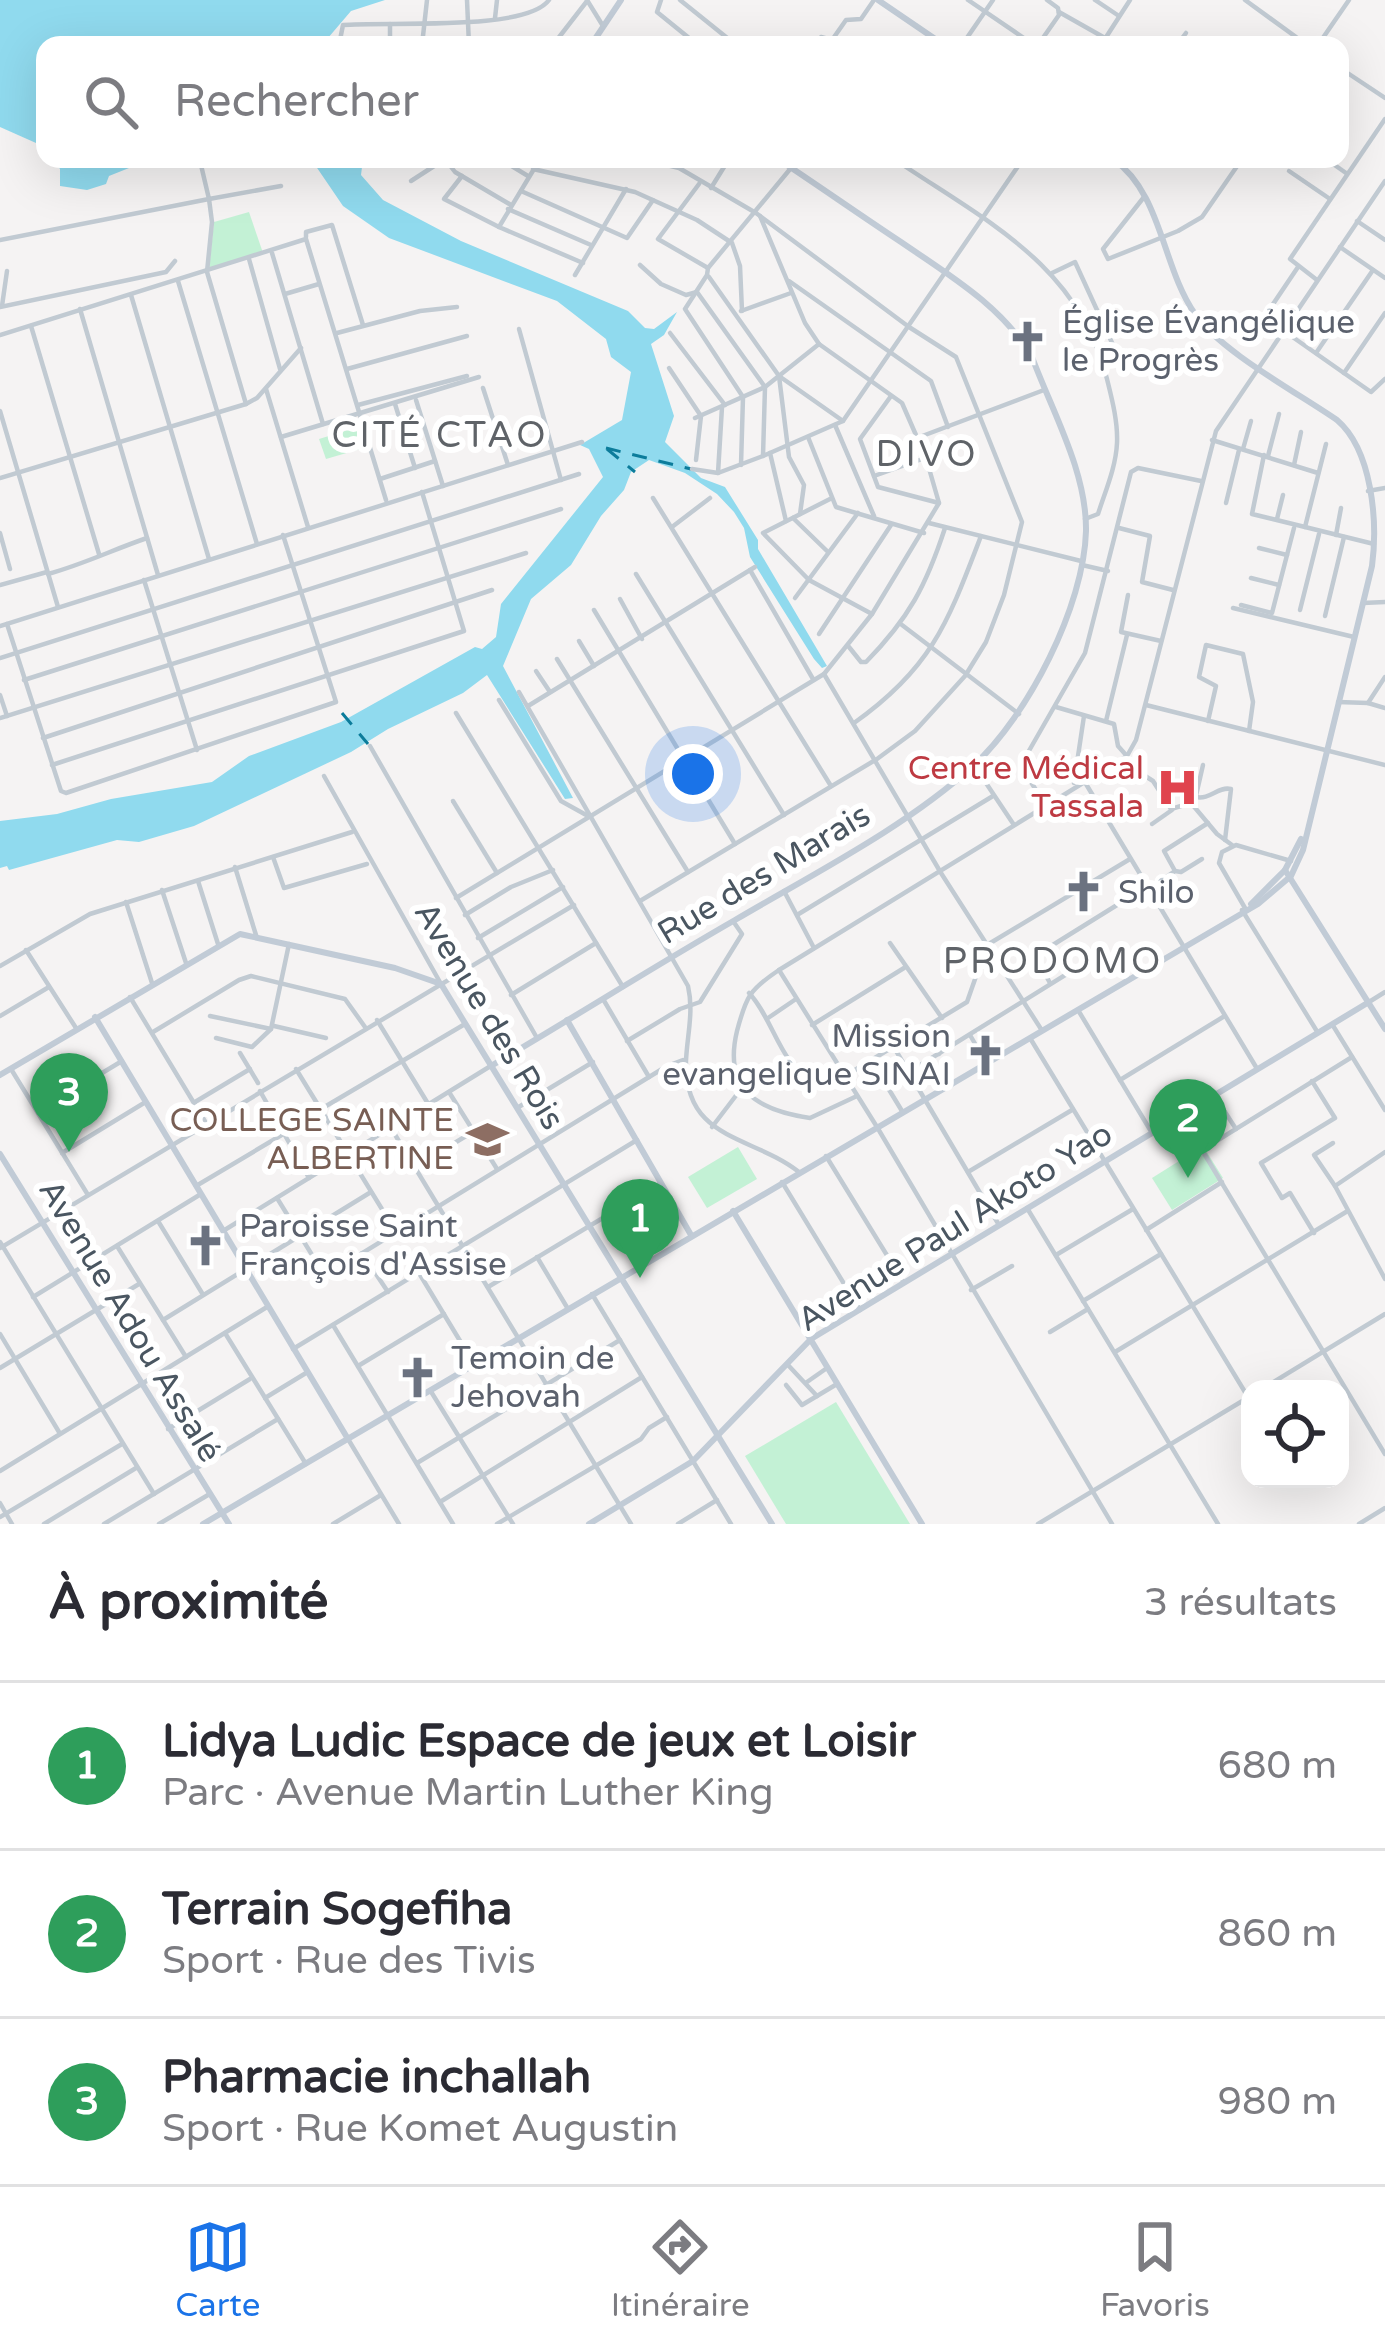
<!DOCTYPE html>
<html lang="fr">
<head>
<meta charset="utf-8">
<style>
	:root { --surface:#fff; --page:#f2f2f3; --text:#2b2b33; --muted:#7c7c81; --line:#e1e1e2; --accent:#1a73e8 }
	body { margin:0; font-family:"Varela Round",sans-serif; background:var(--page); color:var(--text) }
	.controls { position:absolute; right:36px; bottom:36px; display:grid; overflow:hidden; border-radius:24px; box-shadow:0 12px 48px #0002 }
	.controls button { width:108px; height:108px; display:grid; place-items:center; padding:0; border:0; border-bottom:3px solid var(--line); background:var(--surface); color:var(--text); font:60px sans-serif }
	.you { position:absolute; left:693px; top:774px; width:42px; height:42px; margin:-30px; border:9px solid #fff; border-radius:50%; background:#1a73e8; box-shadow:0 0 0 18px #1a73e833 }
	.badge { display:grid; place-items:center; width:78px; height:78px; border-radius:50%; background:var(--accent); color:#fff; font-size:39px; font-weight:700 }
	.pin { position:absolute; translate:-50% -99px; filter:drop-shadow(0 3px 6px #0008) }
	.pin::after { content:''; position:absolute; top:63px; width:42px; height:36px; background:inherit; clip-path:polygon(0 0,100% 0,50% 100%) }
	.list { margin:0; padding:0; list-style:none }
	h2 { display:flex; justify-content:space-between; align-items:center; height:156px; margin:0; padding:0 48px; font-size:51px }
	h2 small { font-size:39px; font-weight:400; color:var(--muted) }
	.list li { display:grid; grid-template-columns:78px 1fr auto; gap:36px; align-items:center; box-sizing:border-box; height:168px; padding:0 48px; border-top:3px solid var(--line) }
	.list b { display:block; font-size:45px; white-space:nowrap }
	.list p { margin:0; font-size:39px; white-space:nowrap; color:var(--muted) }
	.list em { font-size:39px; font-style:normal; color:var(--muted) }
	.icon { flex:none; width:66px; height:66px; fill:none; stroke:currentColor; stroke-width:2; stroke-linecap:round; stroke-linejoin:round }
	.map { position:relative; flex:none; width:1385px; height:1524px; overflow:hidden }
	.search { position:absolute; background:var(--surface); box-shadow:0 12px 48px #0002; left:36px; right:36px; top:36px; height:132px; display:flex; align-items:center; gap:30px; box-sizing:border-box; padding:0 42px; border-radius:24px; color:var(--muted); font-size:45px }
	.sheet { height:660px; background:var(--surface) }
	nav { display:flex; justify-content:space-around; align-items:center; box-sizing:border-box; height:168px; border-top:3px solid var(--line); background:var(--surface); font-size:33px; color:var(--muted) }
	nav a { display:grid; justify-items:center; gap:6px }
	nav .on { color:var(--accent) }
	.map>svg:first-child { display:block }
	.green { fill:#c3f1d5 }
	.water { fill:#90daee }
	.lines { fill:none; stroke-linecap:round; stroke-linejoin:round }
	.ferry { stroke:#0c7c9b; stroke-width:3; stroke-dasharray:15 12; stroke-linecap:butt }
	.street { stroke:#c1cad2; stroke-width:4.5 }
	.secondary { stroke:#c1cbd6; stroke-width:6 }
	.labels { text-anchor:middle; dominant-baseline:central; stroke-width:12; stroke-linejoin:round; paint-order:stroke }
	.worship-label { font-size:33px; fill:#5b616d; stroke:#fff; text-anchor:start }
	.health-label { font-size:33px; fill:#be3a42; stroke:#fff; text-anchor:end }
	.street-label { font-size:33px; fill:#4a5661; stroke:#fff }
	.education-label { font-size:33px; fill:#785e54; stroke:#fff; text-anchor:end }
	.neighbourhood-label { font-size:36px; letter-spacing:3px; fill:#5f6368; stroke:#fff }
</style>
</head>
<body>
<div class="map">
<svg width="1385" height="1524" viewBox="0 0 1385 1524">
	<rect width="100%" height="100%" fill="#f5f3f3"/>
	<g class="green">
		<path d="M249,212L263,253L209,269L214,222Z"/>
		<path d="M361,426L367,447L326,459L319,439Z"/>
		<path d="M1203,1146L1223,1178L1172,1210L1152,1178Z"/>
		<path d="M738,1147L757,1179L707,1208L688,1177Z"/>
		<path d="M836,1402L910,1524H786L745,1456Z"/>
	</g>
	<g class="water">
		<path d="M0,0H385L351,11L322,45H45V147L0,127Z"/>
		<path d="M53,159H137L129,168L109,176L106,184L87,190L60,186V169Z"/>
		<path d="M311,159H363L361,175L383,200L461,241L628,311L645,328L654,329L677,312L664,335L651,344L674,416L665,442L701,478L725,487L758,540V549L827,666L822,668L814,659L750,557L744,528L734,512L717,494L685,473L649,460L631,472L624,490L601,516L571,565L531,599L503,666L573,798L565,799L487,675L463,693L388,729L351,752L194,826L139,842L117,840L9,870L7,866L0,868V821L57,814L111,799L212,782L249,756L341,722L475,647L482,649L496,637L501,604L603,477L589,449L580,445L622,420L631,372L611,357L606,339L557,301L389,238L343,206Z"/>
	</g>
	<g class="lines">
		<g class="ferry">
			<path d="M606,448L691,469"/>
			<path d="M607,449L635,472"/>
			<path d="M342,713L368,744"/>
		</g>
		<g class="street">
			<path d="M467,0L469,45"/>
			<path d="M587,0L603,26"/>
			<path d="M661,0L657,12L694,42"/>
			<path d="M680,0L736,45"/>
			<path d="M968,0L1034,45"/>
			<path d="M1095,0L1119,16"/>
			<path d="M1245,0L1307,45"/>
			<path d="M1059,12L1105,38"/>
			<path d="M495,18L497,0"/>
			<path d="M390,24V45"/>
			<path d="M821,37L832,40L846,20L861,19L874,0"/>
			<path d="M339,45L343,25C385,21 526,32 549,0"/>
			<path d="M422,45L427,0"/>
			<path d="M553,45L587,1"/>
			<path d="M962,45L993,0"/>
			<path d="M1038,45L1059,15L1058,8L1047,0"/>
			<path d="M1101,45L1130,0"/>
			<path d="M1177,45L1186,33"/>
			<path d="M1318,45L1349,0"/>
			<path d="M1340,68L1385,98"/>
			<path d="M445,159L455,172L511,205"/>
			<path d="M500,159L528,176"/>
			<path d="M540,159L499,227L583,263"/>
			<path d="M894,159C984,220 1079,264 1107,379C1112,399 1118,422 1117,443C1116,467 1105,492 1098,514L1085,519"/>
			<path d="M1326,159L1346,173"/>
			<path d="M1186,160L1187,159"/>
			<path d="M201,165L209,199L281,186"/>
			<path d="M533,169L635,192L697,220L732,243L740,266L742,311"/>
			<path d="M1289,171L1330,199"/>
			<path d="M462,176L444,199L499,227"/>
			<path d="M411,181L445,159"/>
			<path d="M699,184L658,239L708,268"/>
			<path d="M711,188L729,159"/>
			<path d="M521,191L627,238L653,200"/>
			<path d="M1144,197L1103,249L1108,259L1178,231L1202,217L1242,159"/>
			<path d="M508,209L591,245"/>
			<path d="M1357,221L1385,240"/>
			<path d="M306,237V232L332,225L363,325"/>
			<path d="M0,240L209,199L212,222L207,272L246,404"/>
			<path d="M1340,247L1385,278"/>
			<path d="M272,253L323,424"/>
			<path d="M249,259L280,369"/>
			<path d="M640,265L661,284L686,295L697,292L765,387L763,456L843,421L1023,159"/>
			<path d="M1052,273L1075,262L1124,369"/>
			<path d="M575,275L626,189"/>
			<path d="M709,277L779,376L789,457L804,485L800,514"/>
			<path d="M1317,280L1290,259L1385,119"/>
			<path d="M178,281L257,544"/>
			<path d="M789,281L931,381L948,427"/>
			<path d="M285,294L319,284"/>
			<path d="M131,295L209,559"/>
			<path d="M2,306L7,271"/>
			<path d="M0,307L166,272L175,261"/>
			<path d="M80,309L158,575"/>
			<path d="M741,311L791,293"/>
			<path d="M1263,319L1298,267"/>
			<path d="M31,326L99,554"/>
			<path d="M519,329L561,480"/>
			<path d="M1284,331L1371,392L1385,379"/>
			<path d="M337,333L420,311L457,307"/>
			<path d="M670,333L725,405"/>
			<path d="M0,335L306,239L386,500"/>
			<path d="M1316,353L1373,270"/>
			<path d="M669,368L701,416L696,460"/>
			<path d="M347,369L467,336"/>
			<path d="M1344,373L1385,313"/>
			<path d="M779,376L843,421"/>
			<path d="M483,388L508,465"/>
			<path d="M266,389L308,527"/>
			<path d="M891,396L860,439L878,487L939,503"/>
			<path d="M416,400L443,486"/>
			<path d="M395,404L415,468"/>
			<path d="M358,405L467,376"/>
			<path d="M0,411L58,607"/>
			<path d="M695,418L765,387L819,344"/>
			<path d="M835,425L874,516"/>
			<path d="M281,437L479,377"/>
			<path d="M808,437L836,507L924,533"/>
			<path d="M917,438L1044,390"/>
			<path d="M1212,440L1318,473"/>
			<path d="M1243,449L1251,421"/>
			<path d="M770,453L786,521"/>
			<path d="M1264,455L1252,514L1374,544"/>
			<path d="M1268,456L1279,414"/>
			<path d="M741,465L743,397L685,309L707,275L708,268L791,168"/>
			<path d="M1294,465L1301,432"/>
			<path d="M692,469L718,473L763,456"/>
			<path d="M718,473L722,407"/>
			<path d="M874,476L925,458"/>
			<path d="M0,478L246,404L257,398L301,348"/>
			<path d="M380,479L435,461"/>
			<path d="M1368,491L1385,488"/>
			<path d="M653,498L831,786"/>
			<path d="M830,499L763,533L809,580L872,614"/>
			<path d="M1226,503L1239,450"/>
			<path d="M793,518L827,551"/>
			<path d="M1277,519L1283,495"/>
			<path d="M929,523L1081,561"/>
			<path d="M672,527L710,498"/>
			<path d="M1305,527L1326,444"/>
			<path d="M1119,528L1150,536L1142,582L1173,590"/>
			<path d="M0,533L10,569"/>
			<path d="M1336,535L1341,508"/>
			<path d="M1259,548L1287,555"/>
			<path d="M1082,565L1108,571"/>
			<path d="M750,570L813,679"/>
			<path d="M48,574C84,564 112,550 147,538"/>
			<path d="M636,574L784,815"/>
			<path d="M1251,578L1279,585"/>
			<path d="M144,580L197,750"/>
			<path d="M0,585L47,572"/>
			<path d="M1128,595L1121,632L1161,641"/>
			<path d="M795,598L858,513"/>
			<path d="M620,599L642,639"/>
			<path d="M1363,603L1385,602"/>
			<path d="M1241,605L1272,613L1294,528"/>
			<path d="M1233,608L1354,637"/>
			<path d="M594,610L735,844"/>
			<path d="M1300,610L1319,534"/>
			<path d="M1325,616L1344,537"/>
			<path d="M7,624L61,791L66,793L336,702L283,535"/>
			<path d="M902,625L1019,714"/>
			<path d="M0,626L582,442"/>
			<path d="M819,634L891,525"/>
			<path d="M579,641L594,666"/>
			<path d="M849,647L861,662H866C909,618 926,586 945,528"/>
			<path d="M0,658L579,474"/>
			<path d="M557,659L688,872"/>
			<path d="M536,671L550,692"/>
			<path d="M824,674L941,873L1041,1029"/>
			<path d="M24,680L561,509"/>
			<path d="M519,692L688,986C694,1012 687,1036 686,1061C684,1141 752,1135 799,1172"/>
			<path d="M0,695L7,716"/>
			<path d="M499,700L561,801L588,816"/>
			<path d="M1338,702L1368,703L1385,708"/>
			<path d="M1368,703L1385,677"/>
			<path d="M1146,705L1385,765"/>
			<path d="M528,706L755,567"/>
			<path d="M1056,707L1114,724L1118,746L1126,755"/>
			<path d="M456,713L623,987"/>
			<path d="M0,718L526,553"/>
			<path d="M1106,721L1127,635"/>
			<path d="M1208,721L1216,686L1199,677L1206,645L1243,654L1253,702L1249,731"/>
			<path d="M854,723C932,668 948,622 981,536"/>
			<path d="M43,738L492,590"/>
			<path d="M370,746L537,1038"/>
			<path d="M1122,761L1153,781L1171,809L1191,803L1217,834L1232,845"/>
			<path d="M52,765L464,631L422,492"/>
			<path d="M974,765L1014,825"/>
			<path d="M324,776L441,984"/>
			<path d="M1074,783L1084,716"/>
			<path d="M1086,784L1256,1067"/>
			<path d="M1196,797C1210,800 1218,786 1231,789L1225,840"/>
			<path d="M1195,800L1203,765"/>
			<path d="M453,801L497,873"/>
			<path d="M1047,807L1027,776L1026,756L1085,653L1131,472L1138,468L1201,481"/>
			<path d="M1152,824L1172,810"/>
			<path d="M273,857L284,888L367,864"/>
			<path d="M235,867L256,935"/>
			<path d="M1175,871L1181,872L1202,859"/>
			<path d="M198,881L218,944"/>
			<path d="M1148,889L1175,871L1164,851L1208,823"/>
			<path d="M162,890L186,963"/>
			<path d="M784,891L814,948"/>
			<path d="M456,898L824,674L872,614L939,503L926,458L902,403L819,344L805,323L760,216"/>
			<path d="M640,901L877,759L915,731L965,676L986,642L1004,595L1022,522L956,357L909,327L756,213L679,168L642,159"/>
			<path d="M126,902L152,983"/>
			<path d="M1245,908L1219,863L1222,852L1236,845L1291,861"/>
			<path d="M1242,910L1318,1033"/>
			<path d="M465,915L511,887L553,870"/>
			<path d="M797,915L993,796"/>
			<path d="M478,938L563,887"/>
			<path d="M890,943L942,1018"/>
			<path d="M26,950L76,1028"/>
			<path d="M0,966L90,914L352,832"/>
			<path d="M779,970L877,1127L1112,1524"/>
			<path d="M1050,983L1035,956L1146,887"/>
			<path d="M749,993C773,1018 781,1068 813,1080L836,1066"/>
			<path d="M511,995L596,943"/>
			<path d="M130,997L206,1123"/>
			<path d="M603,999L649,1077"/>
			<path d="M1369,1002L1385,992"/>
			<path d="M1078,1010L1152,1133"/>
			<path d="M0,1016L49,987"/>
			<path d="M210,1016L271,1029"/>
			<path d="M768,1018L796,999"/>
			<path d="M377,1020L427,1102"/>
			<path d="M1332,1024L1385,1110"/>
			<path d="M812,1025L904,968"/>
			<path d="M274,1026L326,1038"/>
			<path d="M924,1029L939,1054"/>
			<path d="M153,1032L239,980L251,976L345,999L365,1027"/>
			<path d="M970,1035L985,1061"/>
			<path d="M216,1038L252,1047L271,1029L289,944"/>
			<path d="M1030,1038L1248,1397"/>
			<path d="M627,1041L680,1009L700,1002L742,934L733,921"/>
			<path d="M895,1049L999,1225"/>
			<path d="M240,1053L258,1083"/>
			<path d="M1352,1057L1202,1150L1385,1454"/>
			<path d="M871,1060L902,1111"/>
			<path d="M11,1069L88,1195"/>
			<path d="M296,1069L396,1232"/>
			<path d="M909,1072L1099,954"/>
			<path d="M845,1076L967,1002L987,945L1130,859"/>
			<path d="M1120,1080L1223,1017"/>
			<path d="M1312,1081L1335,1118L1261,1163L1282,1198L1290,1193L1314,1233"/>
			<path d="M260,1091L309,1178"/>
			<path d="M449,1092L497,1169"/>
			<path d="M1214,1095L1236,1129"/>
			<path d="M857,1096L810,1118C756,1110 723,1089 737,1031C746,997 749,990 779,970L1127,756L1136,740L1216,431L1385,181"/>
			<path d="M195,1102L250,1069"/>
			<path d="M517,1108L593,1062"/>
			<path d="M321,1109L465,1024"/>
			<path d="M39,1111L122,1061"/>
			<path d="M712,1127L741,1089"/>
			<path d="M391,1128L631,1524"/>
			<path d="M1333,1143L1314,1155L1335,1186"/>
			<path d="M1385,1152L1335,1186L1385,1279"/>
			<path d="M62,1153L144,1103"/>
			<path d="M826,1156L904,1283"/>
			<path d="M415,1167L471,1133"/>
			<path d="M968,1172L1072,1110"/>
			<path d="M782,1182L860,1310"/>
			<path d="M196,1186L285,1133"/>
			<path d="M277,1198L325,1276L667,1066L683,1060"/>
			<path d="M1027,1208L1218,1524"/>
			<path d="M158,1221L202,1293"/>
			<path d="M1146,1230L1222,1182"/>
			<path d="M223,1231L489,1067"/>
			<path d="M0,1242L154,1494"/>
			<path d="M117,1246L186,1357"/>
			<path d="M0,1248L574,905"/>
			<path d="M362,1253L388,1292"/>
			<path d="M1056,1255L1133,1209"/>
			<path d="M537,1257L568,1309"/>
			<path d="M419,1273L474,1364"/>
			<path d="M488,1287L661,1183"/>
			<path d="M971,1290L1012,1266"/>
			<path d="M592,1294L731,1524"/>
			<path d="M33,1297L201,1194"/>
			<path d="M1083,1301L1161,1254"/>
			<path d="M163,1320L371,1192"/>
			<path d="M333,1325L453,1524"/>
			<path d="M1050,1332L1088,1309"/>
			<path d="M225,1333L306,1464"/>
			<path d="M0,1334L59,1432"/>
			<path d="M293,1349L637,1140"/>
			<path d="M1115,1352L1346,1212"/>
			<path d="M788,1365L817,1396"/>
			<path d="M358,1366L444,1314"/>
			<path d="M0,1368L139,1284"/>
			<path d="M807,1382L827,1368"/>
			<path d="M786,1385L802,1405L837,1384"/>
			<path d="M1262,1389L1385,1314"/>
			<path d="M430,1390L513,1524"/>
			<path d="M265,1398L306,1373"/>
			<path d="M168,1429L250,1379"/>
			<path d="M348,1439L399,1524"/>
			<path d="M417,1463L620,1340"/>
			<path d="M0,1471L267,1307"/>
			<path d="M440,1502L642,1377"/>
			<path d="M0,1503L12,1524"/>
			<path d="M0,1517L122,1444"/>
			<path d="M44,1524L136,1468"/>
			<path d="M104,1524L278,1419"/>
			<path d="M159,1524L208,1495"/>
			<path d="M333,1524L381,1495"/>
			<path d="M497,1524L641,1439L649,1428L667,1417"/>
			<path d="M678,1524L717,1500"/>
			<path d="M1038,1524L1249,1397"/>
			<path d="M1359,1524L1385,1508"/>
		</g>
		<g class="secondary">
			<path d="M878,0L944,45"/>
			<path d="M591,45L621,0"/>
			<path d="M1285,870L1385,1029"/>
			<path d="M1251,904L1285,870L1301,839"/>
			<path d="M95,1017L348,1439"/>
			<path d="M567,1020L691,1235"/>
			<path d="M491,1066C573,1018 653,967 735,920C813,874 906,827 973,766C1028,716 1084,606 1086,531C1087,472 1052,411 1032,357C1002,306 949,275 901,242C860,215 819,186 778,159"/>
			<path d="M0,1075L240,934L395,968L441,984L772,1524"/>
			<path d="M0,1154L229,1524"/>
			<path d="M733,1211L922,1524"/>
			<path d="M203,1524L1258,904L1291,876L1303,850L1372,566C1378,521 1372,450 1337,420C1298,393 1220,351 1195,314C1162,267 1162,193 1113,159"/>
			<path d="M589,1524L693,1461L811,1339L1369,1002"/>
		</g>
	</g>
	<defs>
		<symbol id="church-bare" viewBox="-9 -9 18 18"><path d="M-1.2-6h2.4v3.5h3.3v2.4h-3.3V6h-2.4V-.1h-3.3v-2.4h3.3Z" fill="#6b7280" stroke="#fff" stroke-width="2.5" paint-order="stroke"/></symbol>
		<symbol id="hospital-bare" viewBox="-9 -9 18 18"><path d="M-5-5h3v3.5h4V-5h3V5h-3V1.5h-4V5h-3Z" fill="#e0444e" stroke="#fff" stroke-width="2.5" paint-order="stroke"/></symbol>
		<symbol id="university-bare" viewBox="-9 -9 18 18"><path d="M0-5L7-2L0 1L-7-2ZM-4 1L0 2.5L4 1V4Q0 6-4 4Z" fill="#8d6e63" stroke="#fff" stroke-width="2.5" paint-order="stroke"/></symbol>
	</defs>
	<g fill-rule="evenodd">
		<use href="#church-bare" x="998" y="312" width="59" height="59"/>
		<use href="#hospital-bare" x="1148" y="758" width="59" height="59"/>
		<use href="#church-bare" x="1054" y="862" width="59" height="59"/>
		<use href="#church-bare" x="956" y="1026" width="59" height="59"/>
		<use href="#university-bare" x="458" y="1110" width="59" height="59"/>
		<use href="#church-bare" x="176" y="1216" width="59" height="59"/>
		<use href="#church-bare" x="388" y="1348" width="59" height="59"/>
	</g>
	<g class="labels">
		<g class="worship-label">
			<text x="1062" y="322">Église Évangélique<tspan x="1062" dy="38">le Progrès</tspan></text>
			<text x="1118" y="892">Shilo</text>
			<text x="951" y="1036" text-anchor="end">Mission<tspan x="951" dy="38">evangelique SINAI</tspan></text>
			<text x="239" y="1226">Paroisse Saint<tspan x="239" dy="38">François d'Assise</tspan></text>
			<text x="451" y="1358">Temoin de<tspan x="451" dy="38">Jehovah</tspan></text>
		</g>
		<g class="health-label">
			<text x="1144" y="768">Centre Médical<tspan x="1144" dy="38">Tassala</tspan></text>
		</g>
		<g class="street-label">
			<text transform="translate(764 874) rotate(-31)">Rue des Marais</text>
			<text transform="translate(489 1016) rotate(59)">Avenue des Rois</text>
			<text transform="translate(955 1227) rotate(-32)">Avenue Paul Akoto Yao</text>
			<text transform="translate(130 1321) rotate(59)">Avenue Adou Assalé</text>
		</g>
		<g class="education-label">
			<text x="454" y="1120">COLLEGE SAINTE<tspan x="454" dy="38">ALBERTINE</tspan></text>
		</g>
		<g class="neighbourhood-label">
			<text x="440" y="435">CITÉ CTAO</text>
			<text x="927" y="454">DIVO</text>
			<text x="1053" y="961">PRODOMO</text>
		</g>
	</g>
</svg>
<div class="controls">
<button><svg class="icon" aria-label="locate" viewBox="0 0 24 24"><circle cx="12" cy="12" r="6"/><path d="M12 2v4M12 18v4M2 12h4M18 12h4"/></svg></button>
</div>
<div class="you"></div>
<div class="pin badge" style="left:640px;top:1278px;background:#2e9e5b">1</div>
<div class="pin badge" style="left:1188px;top:1178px;background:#2e9e5b">2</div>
<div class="pin badge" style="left:69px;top:1152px;background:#2e9e5b">3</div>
<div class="search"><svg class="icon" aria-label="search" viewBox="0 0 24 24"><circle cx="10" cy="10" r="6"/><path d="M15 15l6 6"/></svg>Rechercher</div>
</div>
<section class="sheet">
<h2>À proximité<small>3 résultats</small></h2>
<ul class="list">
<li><span class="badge" style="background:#2e9e5b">1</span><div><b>Lidya Ludic Espace de jeux et Loisir</b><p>Parc · Avenue Martin Luther King</p></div><em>680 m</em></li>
<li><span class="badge" style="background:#2e9e5b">2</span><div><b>Terrain Sogefiha</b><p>Sport · Rue des Tivis</p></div><em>860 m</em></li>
<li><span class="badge" style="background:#2e9e5b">3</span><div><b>Pharmacie inchallah</b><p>Sport · Rue Komet Augustin</p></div><em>980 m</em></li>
</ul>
</section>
<nav>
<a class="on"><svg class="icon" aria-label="map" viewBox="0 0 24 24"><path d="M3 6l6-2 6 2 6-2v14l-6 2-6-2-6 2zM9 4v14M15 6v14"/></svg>Carte</a>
<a><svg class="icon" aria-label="directions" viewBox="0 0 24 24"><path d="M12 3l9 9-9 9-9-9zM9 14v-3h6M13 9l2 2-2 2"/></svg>Itinéraire</a>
<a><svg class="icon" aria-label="saved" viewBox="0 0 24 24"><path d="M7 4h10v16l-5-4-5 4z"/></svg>Favoris</a>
</nav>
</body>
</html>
